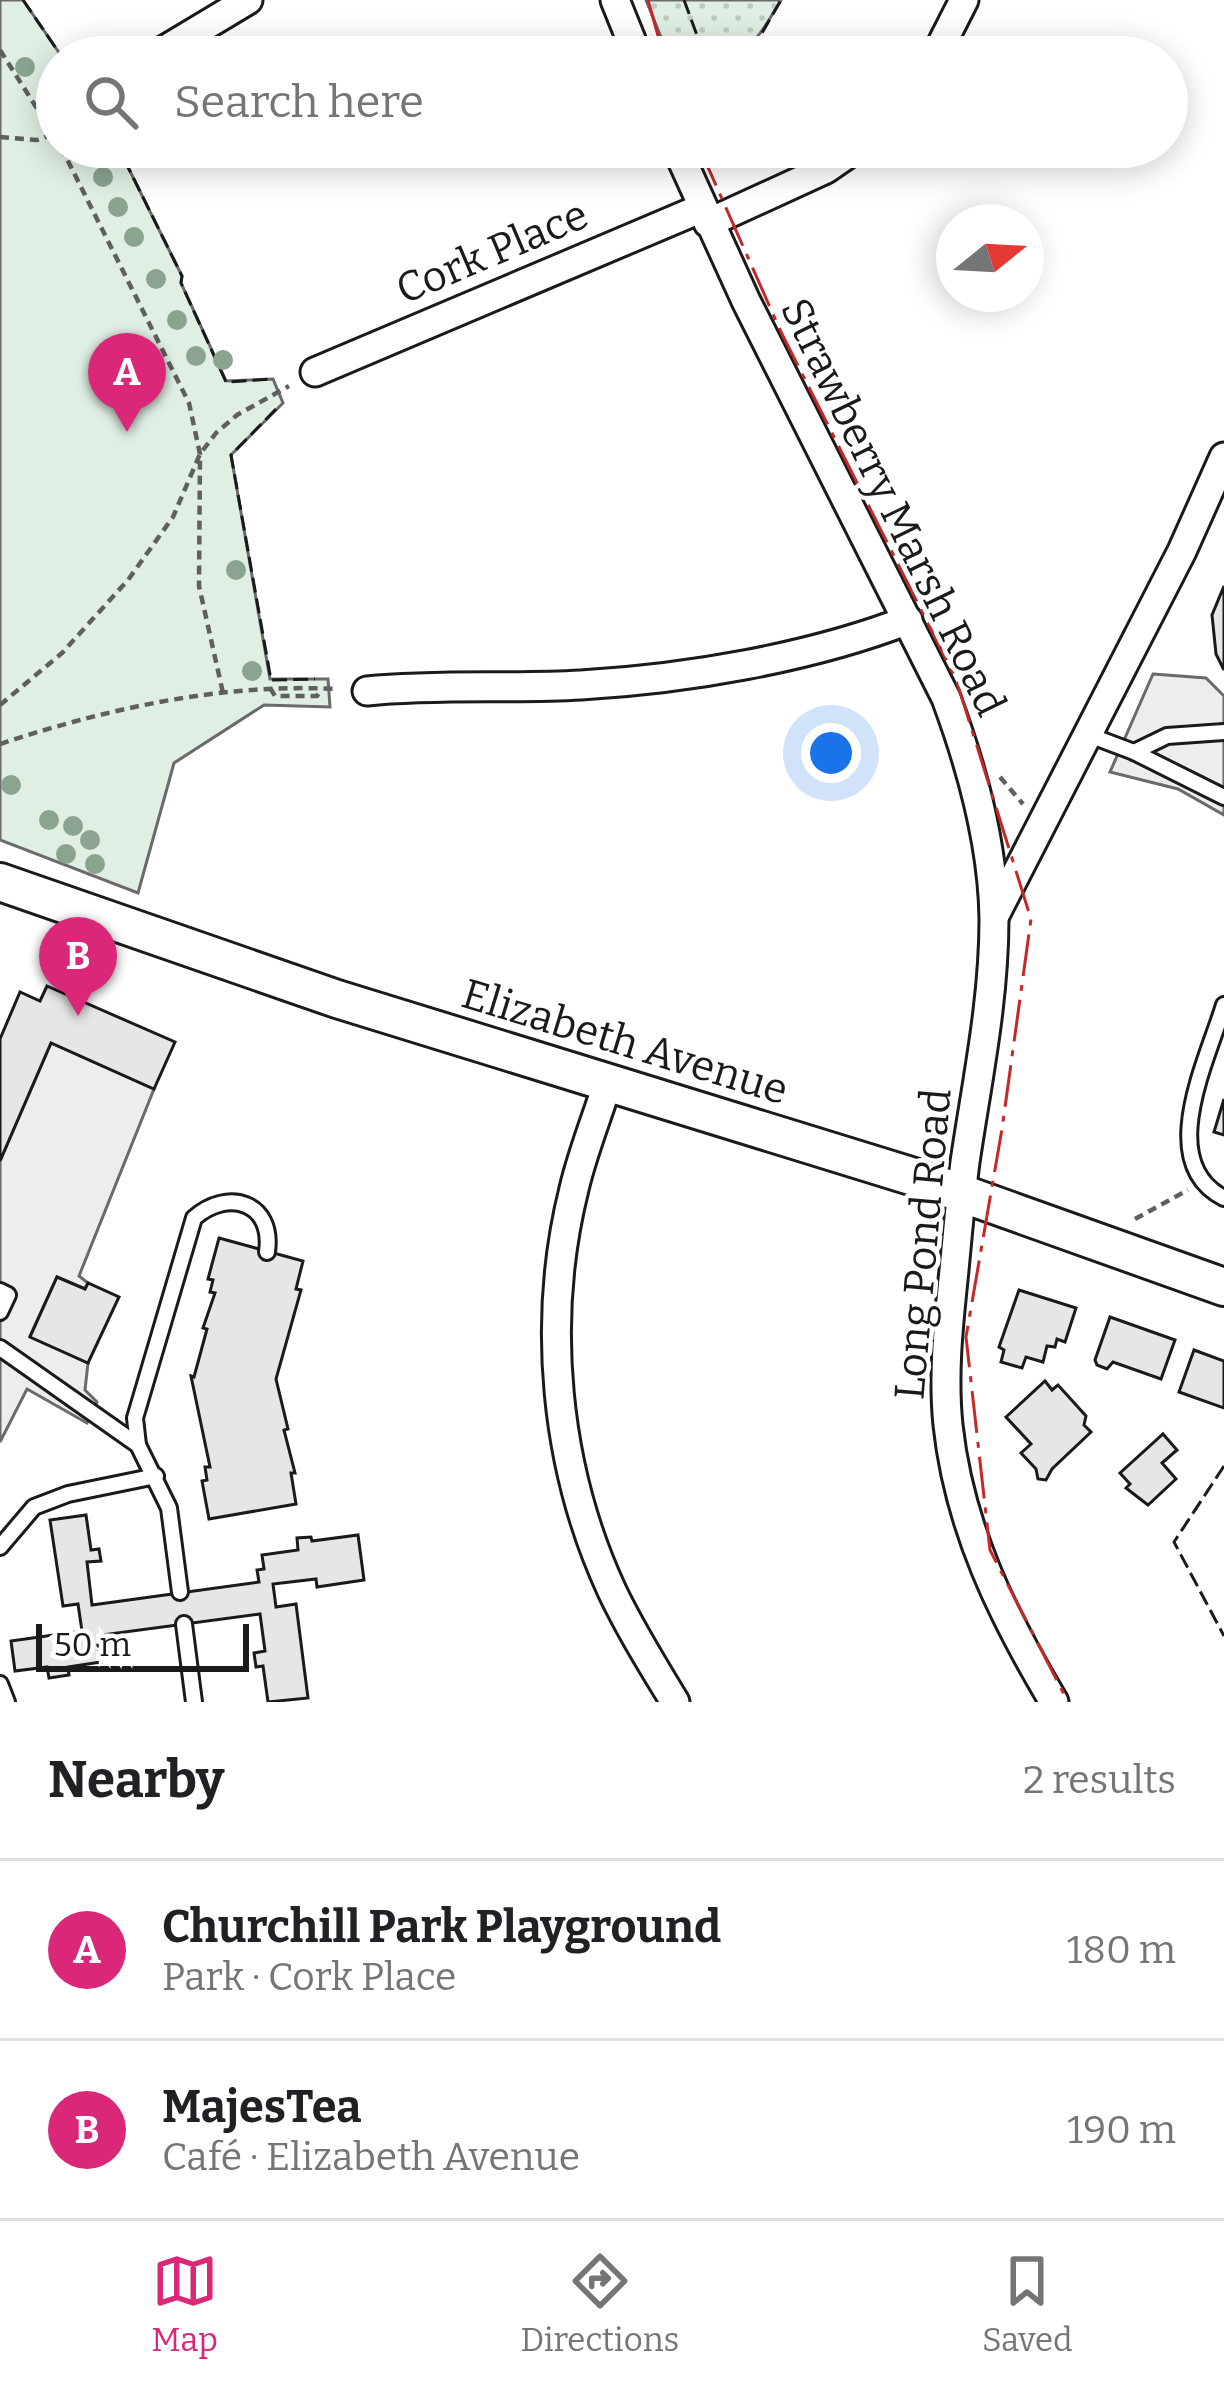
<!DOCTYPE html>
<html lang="en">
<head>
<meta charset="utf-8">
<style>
	:root { --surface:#fff; --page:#f6f6f6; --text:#202124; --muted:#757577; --line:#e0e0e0; --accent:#db2777 }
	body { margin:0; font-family:Bitter,serif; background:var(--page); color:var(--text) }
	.compass { position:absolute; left:936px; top:204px; width:108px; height:108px; border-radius:50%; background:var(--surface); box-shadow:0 6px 30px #0003; rotate:72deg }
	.scale { position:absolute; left:36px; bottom:30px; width:213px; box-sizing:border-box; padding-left:12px; border:6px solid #1a1a1a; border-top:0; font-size:33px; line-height:42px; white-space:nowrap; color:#1a1a1a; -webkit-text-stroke:9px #fff; paint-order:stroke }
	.you { position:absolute; left:831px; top:753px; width:42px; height:42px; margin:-30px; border:9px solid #fff; border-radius:50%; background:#1a73e8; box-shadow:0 0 0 18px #1a73e833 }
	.badge { display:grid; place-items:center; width:78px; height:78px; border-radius:50%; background:var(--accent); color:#fff; font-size:39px; font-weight:700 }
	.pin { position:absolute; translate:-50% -99px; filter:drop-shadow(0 3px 6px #0008) }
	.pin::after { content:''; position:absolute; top:63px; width:42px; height:36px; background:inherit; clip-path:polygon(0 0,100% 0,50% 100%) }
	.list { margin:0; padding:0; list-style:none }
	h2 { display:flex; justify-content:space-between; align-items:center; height:156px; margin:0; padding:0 48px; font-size:51px }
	h2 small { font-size:39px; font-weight:400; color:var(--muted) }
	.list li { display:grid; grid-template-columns:78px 1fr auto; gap:36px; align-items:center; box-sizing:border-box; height:180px; padding:0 48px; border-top:3px solid var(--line) }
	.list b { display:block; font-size:45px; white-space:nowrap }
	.list p { margin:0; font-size:39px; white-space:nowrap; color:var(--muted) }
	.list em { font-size:39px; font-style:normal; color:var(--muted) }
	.icon { flex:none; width:66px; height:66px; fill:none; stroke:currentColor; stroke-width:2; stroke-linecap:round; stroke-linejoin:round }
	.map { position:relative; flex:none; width:1224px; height:1702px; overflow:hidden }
	.search { position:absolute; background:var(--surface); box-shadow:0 6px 30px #0003; left:36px; right:36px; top:36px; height:132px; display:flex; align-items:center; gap:30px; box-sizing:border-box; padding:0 42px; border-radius:66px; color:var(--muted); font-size:45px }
	.sheet { height:516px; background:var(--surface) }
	nav { display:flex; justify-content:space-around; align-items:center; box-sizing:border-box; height:168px; border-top:3px solid var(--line); background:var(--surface); font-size:33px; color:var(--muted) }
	nav a { display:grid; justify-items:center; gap:6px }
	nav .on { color:var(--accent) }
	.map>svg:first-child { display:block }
	.grass { fill:url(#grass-dots); stroke:#6a6a6a; stroke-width:3 }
	.green { fill:#e0efe3; stroke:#6a6a6a; stroke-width:3 }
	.parking { fill:#ededed; stroke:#6a6a6a; stroke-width:3 }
	.building { fill:#e6e6e6; stroke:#1a1a1a; stroke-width:3 }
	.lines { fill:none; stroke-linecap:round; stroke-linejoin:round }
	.service-casing { stroke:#1a1a1a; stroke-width:20 }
	.minor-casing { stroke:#1a1a1a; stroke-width:33 }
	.secondary-casing { stroke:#1a1a1a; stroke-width:42 }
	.path { stroke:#5f5f5f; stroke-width:4.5; stroke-dasharray:9 6; stroke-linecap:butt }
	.service { stroke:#fff; stroke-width:14 }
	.minor { stroke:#fff; stroke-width:27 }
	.secondary { stroke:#fff; stroke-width:36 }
	.fence { stroke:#1a1a1a; stroke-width:3; stroke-dasharray:15 6; stroke-linecap:butt }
	.power { stroke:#c62828; stroke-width:3; stroke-dasharray:42 9 6 9; stroke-linecap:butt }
	.tree { fill:#8aa48f }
	.labels { text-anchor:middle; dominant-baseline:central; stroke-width:9; stroke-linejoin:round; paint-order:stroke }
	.street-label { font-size:42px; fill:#1a1a1a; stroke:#fff }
</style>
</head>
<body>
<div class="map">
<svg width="1224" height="1702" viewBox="0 0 1224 1702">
	<defs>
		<pattern id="grass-dots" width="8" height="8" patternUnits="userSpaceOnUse" patternTransform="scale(3)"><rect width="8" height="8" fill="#e0efe3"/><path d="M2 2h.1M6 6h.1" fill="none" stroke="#c0ccc2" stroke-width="1.8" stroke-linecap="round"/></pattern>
	</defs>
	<rect width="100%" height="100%" fill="#fff"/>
	<path class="grass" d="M646,0H781C743,65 742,57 669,57Z"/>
	<path class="green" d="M0,0H23L62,57H57V147H118L182,276L181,283L226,381L273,379L283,403L231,455L270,679H328L330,707L264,705L174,763L138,893L0,840Z"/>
	<g class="parking">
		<path d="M1153,674L1206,678L1224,696V815L1178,789L1110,772Z"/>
		<path d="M51,1043L154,1089L79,1276L88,1283L85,1289L57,1277L30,1336L88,1363L85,1390L97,1402L87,1423L27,1389L0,1442V1161Z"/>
	</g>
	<g class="building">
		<path d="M1224,586V670L1216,654L1212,615Z"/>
		<path d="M47,986L175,1042L154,1089L51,1043L0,1161V1039L20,992L40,1001Z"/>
		<path d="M1224,1099V1135L1214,1132Z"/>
		<path d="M219,1238L303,1261L296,1289L301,1290L276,1379L288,1429L284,1430L295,1473H291L296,1504L209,1519L202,1481L207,1480L205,1467H210L191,1376L194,1377L207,1329L203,1328L215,1293L210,1292L213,1280L208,1279Z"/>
		<path d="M57,1277L85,1289L88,1283L119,1297L88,1363L30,1337Z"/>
		<path d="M1019,1290L1076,1308L1065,1342L1057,1339L1055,1347L1047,1346L1043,1362L1026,1357L1022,1368L1001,1362L1004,1350L999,1347Z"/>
		<path d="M1110,1317L1175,1340L1161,1379L1113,1362L1107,1369L1097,1365L1095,1360Z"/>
		<path d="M1194,1350L1224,1361V1408L1179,1392Z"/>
		<path d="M1045,1381L1052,1390L1058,1385L1086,1416L1084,1425L1091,1432L1052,1469L1046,1480L1038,1479L1036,1469L1021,1453L1031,1444L1006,1417Z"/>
		<path d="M1163,1434L1177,1450L1162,1463L1176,1479L1148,1505L1126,1488L1130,1484L1120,1473Z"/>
		<path d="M86,1515L91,1550L99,1549L101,1561L87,1562L92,1605L259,1582L257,1570L264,1569L262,1555L298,1550L297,1538L311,1537L312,1541L358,1535L364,1580L317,1587L316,1579L273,1584L276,1607L296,1604L308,1698L268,1702L263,1666L256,1667L254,1653L265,1651L260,1614L102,1635L103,1645H98L101,1662L68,1667L69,1675L49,1678L47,1667L15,1671L11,1641L82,1631L78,1604L63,1606L50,1520Z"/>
	</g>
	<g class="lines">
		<defs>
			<g id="service">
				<path d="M1089,735L1134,752L1224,797"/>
				<path d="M1134,752L1167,736L1224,732"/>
				<path d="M1224,1005C1207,1061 1155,1163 1224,1198"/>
				<path d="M0,1291L8,1295L0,1312"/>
				<path d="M0,1348L138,1445"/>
				<path d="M0,1547L34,1507L68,1494L156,1476"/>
				<path d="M180,1592L169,1508L138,1445L135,1418L194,1218C228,1188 274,1202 267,1252"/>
				<path d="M184,1624L194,1702"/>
				<path d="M0,1684L7,1702"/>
			</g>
			<g id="minor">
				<path d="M615,0L638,57"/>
				<path d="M153,57L248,0"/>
				<path d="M935,57L964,0"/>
				<path d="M676,147L746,301L946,698C972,768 993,843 994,919C994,1002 977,1081 965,1162C960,1201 957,1241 953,1280C948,1328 943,1376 948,1425C959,1527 1002,1615 1054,1702"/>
				<path d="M708,223L826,169L858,147"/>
				<path d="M315,372L702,208"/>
				<path d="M367,691C438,684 509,689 581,685C686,679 810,658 908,620"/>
				<path d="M995,915L1182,551L1224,457"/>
				<path d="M607,1085C596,1120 582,1154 574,1189C541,1321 555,1468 612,1591C630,1629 653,1666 675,1702"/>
			</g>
			<path id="secondary" d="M0,882L337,999L927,1181L1224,1287"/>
		</defs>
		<use href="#service" class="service-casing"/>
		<use href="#minor" class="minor-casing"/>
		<use href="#secondary" class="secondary-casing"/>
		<g class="path">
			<path d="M0,50L57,140"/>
			<path d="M0,137L37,140L57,133"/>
			<path d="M61,147L189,403L200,454L199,586L223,693"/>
			<path d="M270,688L275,696H317L322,689"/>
			<path d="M0,705L62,653L128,580L173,517L200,454L216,433L237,415L289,386"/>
			<path d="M0,744C109,708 222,683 338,689"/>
			<path d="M1000,777L1023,804"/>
			<path d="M1135,1219L1188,1190"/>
		</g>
		<use href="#service" class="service"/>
		<use href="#minor" class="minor"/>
		<use href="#secondary" class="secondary"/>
		<g class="fence">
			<path d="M23,0L62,57"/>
			<path d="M684,0L705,57"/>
			<path d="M730,57L755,45L781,0"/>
			<path d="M124,159L182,276L181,283L226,382L273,379"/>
			<path d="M276,409L231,455L271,680L315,679"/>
			<path d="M1224,1466L1174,1542L1224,1636"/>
		</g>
		<g class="power">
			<path d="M648,0L664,57"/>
			<path d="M699,147L781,332L956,679L1031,919L1002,1129L966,1337L990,1550L1068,1702"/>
		</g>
	</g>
	<g class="tree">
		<circle cx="25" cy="67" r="10"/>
		<circle cx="103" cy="177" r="10"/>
		<circle cx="118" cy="207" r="10"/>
		<circle cx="134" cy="237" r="10"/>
		<circle cx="156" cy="279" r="10"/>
		<circle cx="177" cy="320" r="10"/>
		<circle cx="196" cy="356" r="10"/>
		<circle cx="223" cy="360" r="10"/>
		<circle cx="236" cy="570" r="10"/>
		<circle cx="252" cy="671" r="10"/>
		<circle cx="11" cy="785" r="10"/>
		<circle cx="49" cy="820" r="10"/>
		<circle cx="73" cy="826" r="10"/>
		<circle cx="90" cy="840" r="10"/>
		<circle cx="66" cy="854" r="10"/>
		<circle cx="95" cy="864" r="10"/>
	</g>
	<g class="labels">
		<g class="street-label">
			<text transform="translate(492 252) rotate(-23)">Cork Place</text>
			<text transform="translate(893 507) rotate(64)">Strawberry Marsh Road</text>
			<text transform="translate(625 1042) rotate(17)">Elizabeth Avenue</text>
			<text transform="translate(923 1244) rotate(-85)">Long Pond Road</text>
		</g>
	</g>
</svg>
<svg class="compass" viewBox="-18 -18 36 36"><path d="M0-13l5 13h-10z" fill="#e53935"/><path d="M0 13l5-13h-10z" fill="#757577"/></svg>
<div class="scale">50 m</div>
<div class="you"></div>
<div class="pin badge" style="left:127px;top:432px">A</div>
<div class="pin badge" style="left:78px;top:1016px">B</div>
<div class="search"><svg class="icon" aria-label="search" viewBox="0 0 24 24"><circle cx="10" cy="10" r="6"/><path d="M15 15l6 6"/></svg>Search here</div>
</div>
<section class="sheet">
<h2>Nearby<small>2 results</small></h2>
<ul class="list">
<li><span class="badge">A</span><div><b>Churchill Park Playground</b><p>Park · Cork Place</p></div><em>180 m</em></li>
<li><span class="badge">B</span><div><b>MajesTea</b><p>Café · Elizabeth Avenue</p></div><em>190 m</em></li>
</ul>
</section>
<nav>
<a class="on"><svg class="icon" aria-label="map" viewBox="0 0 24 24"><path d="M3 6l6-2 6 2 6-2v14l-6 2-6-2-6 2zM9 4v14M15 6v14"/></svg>Map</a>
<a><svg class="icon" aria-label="directions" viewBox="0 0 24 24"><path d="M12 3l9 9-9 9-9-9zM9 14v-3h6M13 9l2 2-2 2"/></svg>Directions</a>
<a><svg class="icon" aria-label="saved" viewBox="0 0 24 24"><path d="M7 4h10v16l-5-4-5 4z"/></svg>Saved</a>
</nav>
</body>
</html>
